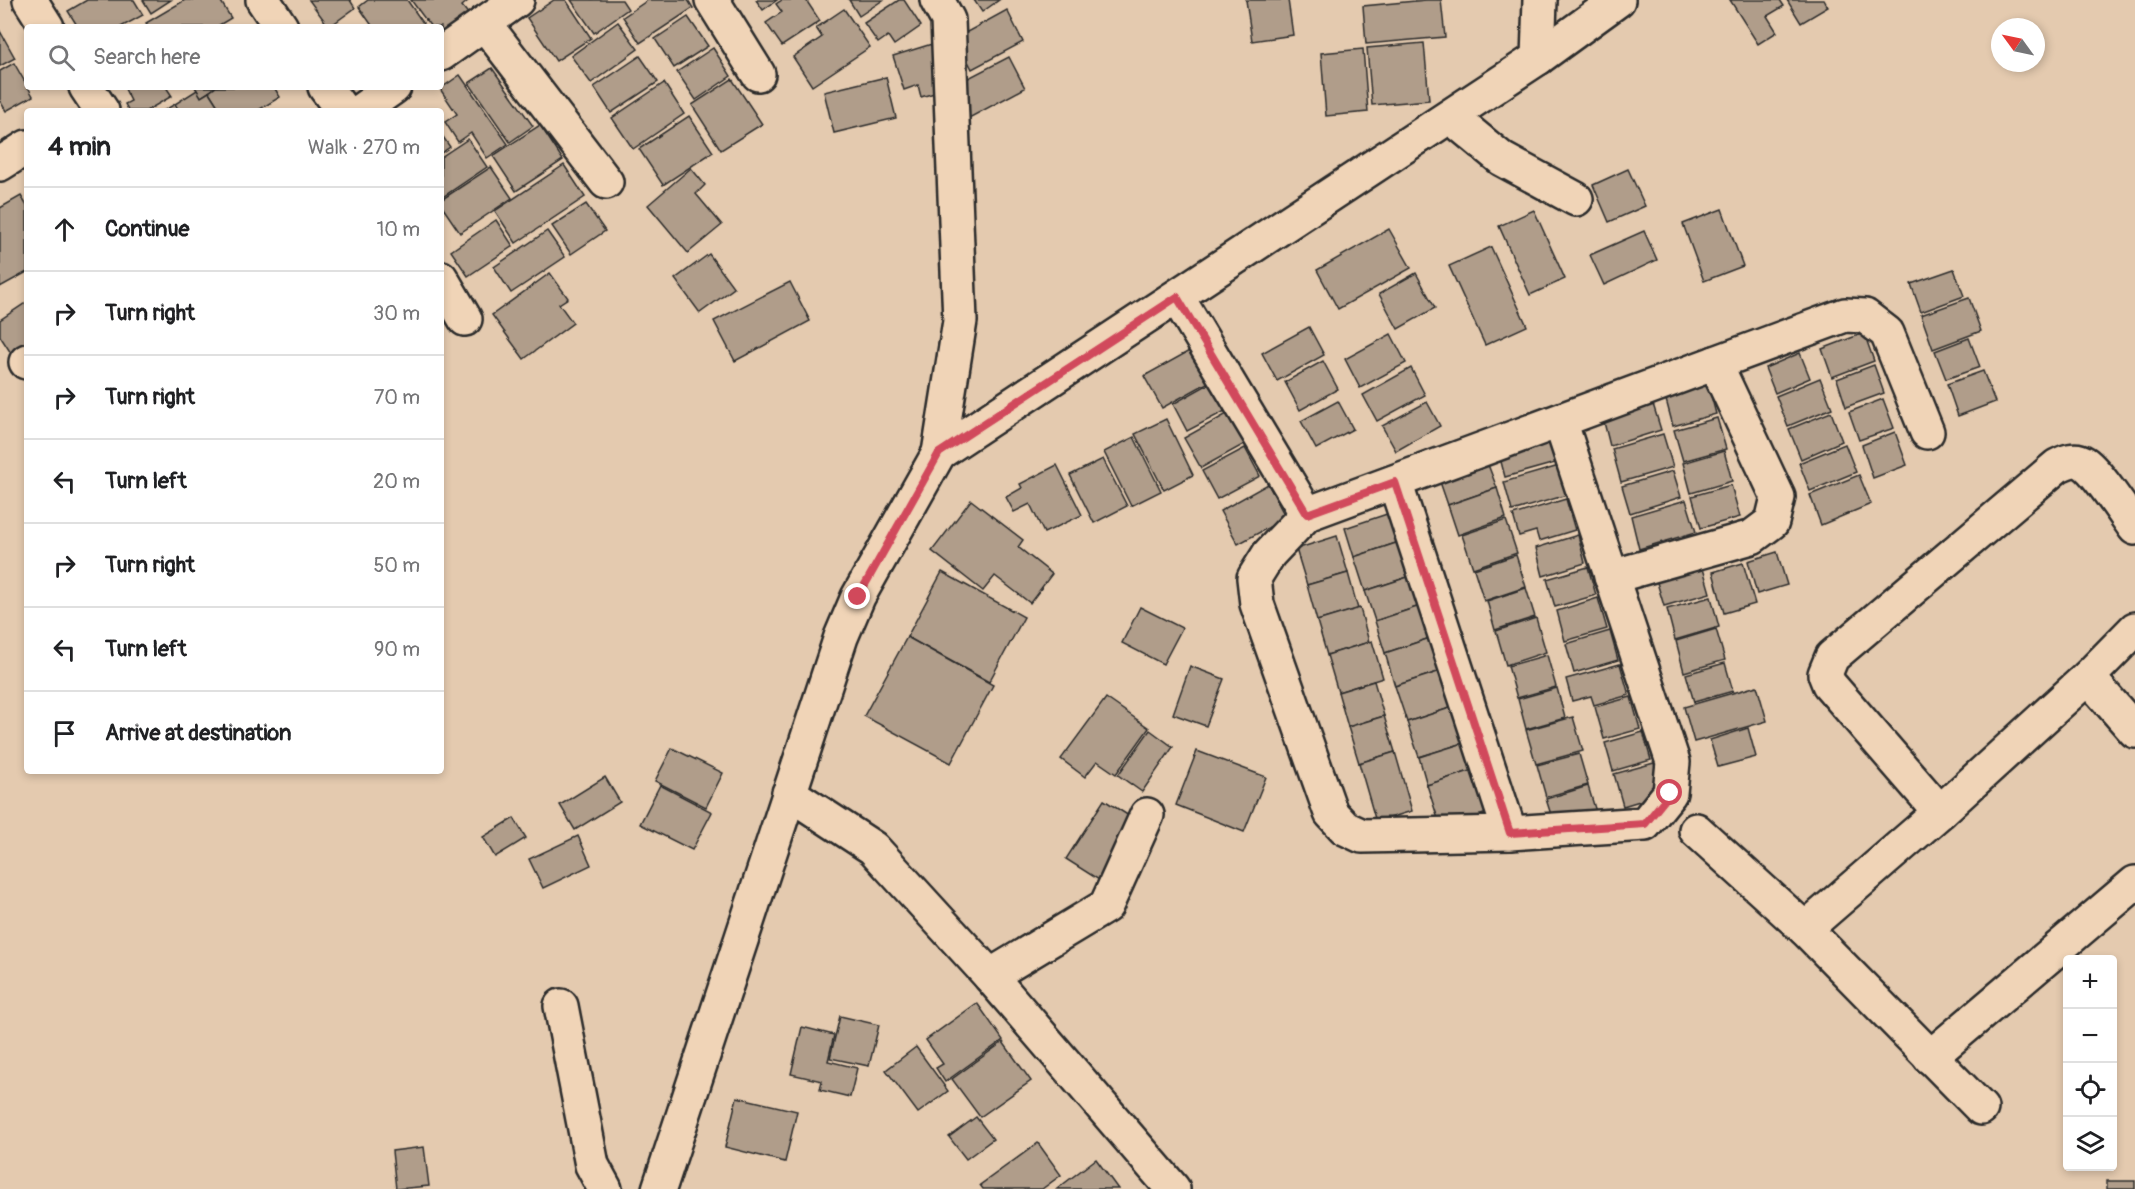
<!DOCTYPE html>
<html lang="en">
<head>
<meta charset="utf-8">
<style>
	:root { --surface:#fff; --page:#f2f2f2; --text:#202124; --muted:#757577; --line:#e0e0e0 }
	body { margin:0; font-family:Pangolin,sans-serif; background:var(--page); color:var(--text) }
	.controls { position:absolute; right:18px; bottom:18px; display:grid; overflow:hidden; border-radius:6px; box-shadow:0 3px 9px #0003 }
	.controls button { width:54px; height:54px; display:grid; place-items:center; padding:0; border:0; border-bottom:2px solid var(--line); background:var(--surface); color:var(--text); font:30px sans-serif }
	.compass { position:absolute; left:1991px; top:18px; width:54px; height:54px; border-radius:50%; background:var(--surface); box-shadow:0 3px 9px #0003; rotate:303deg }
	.stop { position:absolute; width:18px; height:18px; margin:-14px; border:4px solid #d1495b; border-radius:50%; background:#fff }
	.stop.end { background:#d1495b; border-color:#fff; box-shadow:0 2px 6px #0008 }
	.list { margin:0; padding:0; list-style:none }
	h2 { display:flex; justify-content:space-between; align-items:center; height:78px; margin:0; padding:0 24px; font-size:26px }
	h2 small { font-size:20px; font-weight:400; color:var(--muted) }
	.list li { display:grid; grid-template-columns:39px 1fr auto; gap:18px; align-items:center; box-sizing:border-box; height:84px; padding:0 24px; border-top:2px solid var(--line) }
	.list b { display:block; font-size:22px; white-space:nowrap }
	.list em { font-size:20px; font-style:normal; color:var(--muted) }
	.icon { flex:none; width:33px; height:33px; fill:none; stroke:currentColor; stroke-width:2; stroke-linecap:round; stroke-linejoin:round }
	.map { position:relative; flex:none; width:2135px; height:1189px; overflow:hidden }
	.search { position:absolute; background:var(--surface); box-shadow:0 3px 9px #0003; left:24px; top:24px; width:420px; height:66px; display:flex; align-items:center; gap:15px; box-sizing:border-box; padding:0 21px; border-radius:6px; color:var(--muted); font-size:22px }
	.panel { position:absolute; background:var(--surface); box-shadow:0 3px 9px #0003; left:24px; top:108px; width:420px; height:666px; border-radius:6px }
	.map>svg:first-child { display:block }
	.building { fill:#b09d8a; stroke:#2b2b2b; stroke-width:1.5 }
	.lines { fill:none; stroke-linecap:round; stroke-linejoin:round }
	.minor-casing { stroke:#2b2b2b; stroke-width:38 }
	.minor { stroke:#f0d4b7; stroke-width:33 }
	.route { stroke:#d1495b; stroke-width:8 }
</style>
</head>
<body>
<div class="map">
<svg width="2135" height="1189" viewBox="0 0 2135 1189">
	<rect width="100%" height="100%" fill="#e4caaf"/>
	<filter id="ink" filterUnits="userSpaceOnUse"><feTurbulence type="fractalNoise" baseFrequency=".0167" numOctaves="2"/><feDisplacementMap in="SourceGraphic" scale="12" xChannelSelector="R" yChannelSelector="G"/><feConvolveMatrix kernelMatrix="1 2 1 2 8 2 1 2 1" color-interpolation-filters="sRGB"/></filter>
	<g filter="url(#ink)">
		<g class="building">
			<path d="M87,0H134L143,15L121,27H78L68,11Z"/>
			<path d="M143,0H171L151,13Z"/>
			<path d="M185,0H220L231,18L216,27H149L146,23Z"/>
			<path d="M309,0H350L355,8L329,27Z"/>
			<path d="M368,0H407L426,27H373L359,7Z"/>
			<path d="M411,0H469L462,6L470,16L441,37V27H431Z"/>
			<path d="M554,0H566L591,38L556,61L527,18Z"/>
			<path d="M571,0H622L628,9L594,33Z"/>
			<path d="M648,0H688L693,8L640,43L623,17Z"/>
			<path d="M756,0H777L763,10Z"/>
			<path d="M782,0H806L820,21L782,46L766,23L782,12L776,4Z"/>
			<path d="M849,0H883L859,16Z"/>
			<path d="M899,0H904L921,26L894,45L888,36L878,43L864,23Z"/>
			<path d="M974,0H999L982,12Z"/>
			<path d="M1246,0H1288L1293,35L1252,41Z"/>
			<path d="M1426,0H1441L1445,37L1366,44L1363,6Z"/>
			<path d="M1730,0H1780L1784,6L1767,16L1777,32L1758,44Z"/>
			<path d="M1787,0H1824L1828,7L1801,23Z"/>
			<path d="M844,9L870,47L812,86L793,57L822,37L816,28Z"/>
			<path d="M1007,10L1023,42L972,69L956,38Z"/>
			<path d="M688,17L708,46L674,68L655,39Z"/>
			<path d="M618,22L638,49L591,83L571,56Z"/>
			<path d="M0,31L15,58L0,66Z"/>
			<path d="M935,43L941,91L921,97L918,85L904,90L893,56Z"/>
			<path d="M1424,43L1429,100L1372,105L1367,48Z"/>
			<path d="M713,48L731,76L696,100L677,72Z"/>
			<path d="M1363,49L1368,112L1326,116L1321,53Z"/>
			<path d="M640,56L658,82L611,113L594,87Z"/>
			<path d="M1009,57L1025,88L969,118L953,86Z"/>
			<path d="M14,63L33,96L6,111L0,101V71Z"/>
			<path d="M492,68L533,126L510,142L469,83Z"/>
			<path d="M460,75L508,144L487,158L471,133L458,142L445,122L457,114L440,89Z"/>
			<path d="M886,77L896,118L834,133L824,92Z"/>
			<path d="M732,79L762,124L721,150L692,105Z"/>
			<path d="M664,83L684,114L633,149L612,118Z"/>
			<path d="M124,87H166L172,96L146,111H129L125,104L131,101Z"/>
			<path d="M195,87H216L201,97Z"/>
			<path d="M216,87H274L280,97L257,111H221L209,92Z"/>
			<path d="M197,90L201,97L209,92L221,111H179L175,104Z"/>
			<path d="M175,104L179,111H163Z"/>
			<path d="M689,116L713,152L663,185L639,149Z"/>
			<path d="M540,125L563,160L516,191L493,156Z"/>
			<path d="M441,134L450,147L441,153Z"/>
			<path d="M468,139L487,167L441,198V157Z"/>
			<path d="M564,165L585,197L516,243L495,211Z"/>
			<path d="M491,167L512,198L460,233L441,205V200Z"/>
			<path d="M691,168L705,185L696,194L722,225L688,253L648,205Z"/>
			<path d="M1628,169L1645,206L1609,222L1593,185Z"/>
			<path d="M21,196L27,206V272L0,287V208Z"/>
			<path d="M586,204L605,231L571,254L552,226Z"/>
			<path d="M1722,209L1743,266L1704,281L1683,224Z"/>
			<path d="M1534,210L1565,279L1530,295L1499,226Z"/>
			<path d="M496,220L513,246L468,276L451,251Z"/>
			<path d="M1389,229L1411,268L1338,309L1317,270Z"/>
			<path d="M547,231L565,257L511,293L494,267Z"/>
			<path d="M1644,231L1657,260L1604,285L1590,255Z"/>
			<path d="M1491,247L1527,326L1485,345L1449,266Z"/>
			<path d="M709,254L734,288L700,313L675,279Z"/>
			<path d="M1954,269L1964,296L1921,312L1911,284Z"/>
			<path d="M550,273L568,298L559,304L573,323L524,359L492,315Z"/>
			<path d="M1416,273L1435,308L1398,329L1379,294Z"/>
			<path d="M790,282L810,321L735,361L714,321Z"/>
			<path d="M1969,298L1981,331L1933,349L1921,315Z"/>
			<path d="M27,302V354L16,361L0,336V320Z"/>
			<path d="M1309,327L1324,355L1277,381L1262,353Z"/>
			<path d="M1864,333L1874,361L1832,377L1822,349Z"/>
			<path d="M1391,334L1406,363L1360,388L1345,359Z"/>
			<path d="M1969,338L1980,367L1946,379L1935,351Z"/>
			<path d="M1200,345L1218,377L1162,408L1144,376Z"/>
			<path d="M1800,353L1810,378L1775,393L1765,368Z"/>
			<path d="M1323,361L1338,389L1300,410L1285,382Z"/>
			<path d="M1874,365L1884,393L1846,407L1837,379Z"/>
			<path d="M1411,368L1425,395L1377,421L1363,395Z"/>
			<path d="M1983,371L1995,402L1958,416L1947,384Z"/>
			<path d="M1820,378L1832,408L1788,426L1776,396Z"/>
			<path d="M1214,381L1229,409L1187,431L1173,404Z"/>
			<path d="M1708,384L1716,414L1673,426L1665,396Z"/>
			<path d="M1883,399L1894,428L1859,440L1849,412Z"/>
			<path d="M1338,401L1353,429L1316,449L1301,421Z"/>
			<path d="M1427,402L1440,426L1396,451L1382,426Z"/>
			<path d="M1653,404L1661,430L1610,446L1603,418Z"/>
			<path d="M1234,410L1250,441L1201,468L1184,438Z"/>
			<path d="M1831,412L1842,441L1801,459L1789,429Z"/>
			<path d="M1717,418L1726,449L1683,461L1674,430Z"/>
			<path d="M1166,419L1193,475L1164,490L1135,434Z"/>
			<path d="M1895,432L1907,465L1873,478L1862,445Z"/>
			<path d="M1663,434L1673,467L1621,482L1612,449Z"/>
			<path d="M1134,437L1161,491L1131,506L1104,452Z"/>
			<path d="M1548,440L1555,463L1505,477L1499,454Z"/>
			<path d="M1845,444L1856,472L1810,491L1799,463Z"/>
			<path d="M1245,448L1260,476L1217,499L1202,471Z"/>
			<path d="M1724,451L1732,481L1691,493L1683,463Z"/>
			<path d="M1103,459L1127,506L1094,523L1070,475Z"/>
			<path d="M1487,462L1497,488L1448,505L1439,479Z"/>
			<path d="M1057,465L1082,515L1044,533L1030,504L1014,512L1006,497L1022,488L1020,484Z"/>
			<path d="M1559,466L1567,495L1512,511L1504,482Z"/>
			<path d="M1673,471L1681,497L1630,513L1622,486Z"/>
			<path d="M1859,475L1871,504L1821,525L1810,495Z"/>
			<path d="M1268,484L1286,518L1238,544L1220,511Z"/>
			<path d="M1731,485L1740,517L1701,528L1692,496Z"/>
			<path d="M1497,488L1506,518L1458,535L1448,505Z"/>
			<path d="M1566,499L1575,530L1539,541L1536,531L1519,536L1513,515Z"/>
			<path d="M971,500L1023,540L1018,547L1052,574L1030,603L995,576L983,591L932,551Z"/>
			<path d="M1686,500L1696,532L1639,549L1631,516Z"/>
			<path d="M1396,511L1405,540L1354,557L1345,528Z"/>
			<path d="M1506,520L1517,553L1473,568L1462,535Z"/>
			<path d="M1578,535L1585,563L1543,576L1536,548Z"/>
			<path d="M1337,536L1348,573L1307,585L1296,549Z"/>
			<path d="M1405,540L1417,574L1365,591L1354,557Z"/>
			<path d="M1777,552L1787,585L1757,594L1748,561Z"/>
			<path d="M1516,555L1526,587L1484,601L1474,569Z"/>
			<path d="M1743,563L1755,604L1724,613L1713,572Z"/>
			<path d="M1702,565L1710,593L1664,606L1656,579Z"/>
			<path d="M1588,567L1596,595L1555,607L1547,579Z"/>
			<path d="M942,572L1024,617L989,682L907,637Z"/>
			<path d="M1348,573L1358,609L1317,621L1307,585Z"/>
			<path d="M1417,574L1426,604L1375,621L1365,591Z"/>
			<path d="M1526,588L1535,617L1495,630L1487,601Z"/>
			<path d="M1711,597L1719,627L1675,640L1667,609Z"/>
			<path d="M1598,598L1607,629L1565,641L1557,611Z"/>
			<path d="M1426,604L1436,636L1385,653L1375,621Z"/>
			<path d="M1140,607L1182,628L1163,664L1122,643Z"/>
			<path d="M1360,608L1369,642L1327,655L1317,621Z"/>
			<path d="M1536,618L1546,652L1506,665L1496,631Z"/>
			<path d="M1716,629L1725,660L1684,672L1676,641Z"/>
			<path d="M1610,631L1618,660L1574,673L1566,644Z"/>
			<path d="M1436,636L1447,669L1395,686L1385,653Z"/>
			<path d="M907,637L993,685L951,763L864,716Z"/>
			<path d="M1372,641L1383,678L1338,692L1327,655Z"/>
			<path d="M1547,655L1556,687L1517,698L1508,666Z"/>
			<path d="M1725,663L1733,691L1694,702L1686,674Z"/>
			<path d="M1620,664L1629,695L1594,705L1591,696L1572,701L1566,679Z"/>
			<path d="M1190,666L1224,679L1206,726L1173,714Z"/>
			<path d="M1447,669L1459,705L1407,722L1395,686Z"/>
			<path d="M1374,681L1384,716L1348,727L1338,692Z"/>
			<path d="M1757,686L1767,721L1694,742L1684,707Z"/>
			<path d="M1557,688L1565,718L1526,729L1518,699Z"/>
			<path d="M1631,697L1640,729L1604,739L1595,707Z"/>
			<path d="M1106,698L1149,728L1116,774L1097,761L1085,777L1061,759Z"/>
			<path d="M1459,705L1470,741L1419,757L1407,722Z"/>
			<path d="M1384,716L1395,752L1359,763L1348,727Z"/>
			<path d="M1573,717L1583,751L1536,764L1526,730Z"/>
			<path d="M1748,728L1756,757L1718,767L1710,740Z"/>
			<path d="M1150,730L1173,747L1142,792L1118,775Z"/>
			<path d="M1643,732L1651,760L1613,771L1605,743Z"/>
			<path d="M1470,741L1479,768L1427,785L1419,757Z"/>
			<path d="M672,748L723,773L706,807L655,781Z"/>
			<path d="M1197,751L1266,777L1244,832L1176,805Z"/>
			<path d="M1395,752L1412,811L1376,822L1359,763Z"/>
			<path d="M1579,754L1588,785L1546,797L1537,765Z"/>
			<path d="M1654,763L1663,794L1623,806L1614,774Z"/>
			<path d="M1479,768L1493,811L1441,828L1427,785Z"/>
			<path d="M605,777L620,802L575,830L560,805Z"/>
			<path d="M660,785L712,812L692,850L640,824Z"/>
			<path d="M1588,786L1597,815L1555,827L1546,799Z"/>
			<path d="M1104,800L1137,821L1099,880L1066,859Z"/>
			<path d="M514,818L526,838L495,857L483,837Z"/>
			<path d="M578,836L591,865L543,888L529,859Z"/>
			<path d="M977,1003L1003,1040L945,1082L936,1068L943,1064L926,1040Z"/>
			<path d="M840,1016L879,1025L869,1066L830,1058Z"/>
			<path d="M802,1027L834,1035L828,1061L857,1068L850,1097L820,1090L822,1081L791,1074Z"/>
			<path d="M1003,1042L1031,1081L980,1117L952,1079Z"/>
			<path d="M916,1047L948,1091L918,1113L886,1070Z"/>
			<path d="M737,1097L797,1111L785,1162L725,1147Z"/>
			<path d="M976,1117L993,1139L966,1159L949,1137Z"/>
			<path d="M1038,1143L1061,1175L1042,1189H983L980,1185Z"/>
			<path d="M424,1147L429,1186L396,1189L392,1151Z"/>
			<path d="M1096,1159L1118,1189H1057Z"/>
			<rect x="2107" y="1181" width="28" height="8"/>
		</g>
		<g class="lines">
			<defs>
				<g id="minor">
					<path d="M30,0L47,27"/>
					<path d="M263,0L281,27"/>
					<path d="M712,0L758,74"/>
					<path d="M937,0L948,20L960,321L939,453"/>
					<path d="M484,23L606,182"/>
					<path d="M441,54L517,0"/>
					<path d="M1538,58L1540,0"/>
					<path d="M86,87L102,111"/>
					<path d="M325,87L343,111"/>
					<path d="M360,111L394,87"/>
					<path d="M1451,117L1502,159L1576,199"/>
					<path d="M0,164L27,147"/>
					<path d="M441,278L465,319"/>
					<path d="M1177,297L1307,514"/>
					<path d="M26,362L27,361"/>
					<path d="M1560,421L1673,762L1670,793L1645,824L1510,833L1362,836L1345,828L1331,813L1257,604L1254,578L1269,554L1307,514L1845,315L1865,316L1887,333L1927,432"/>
					<path d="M1395,482L1510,833"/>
					<path d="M1611,577L1752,537L1772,522L1778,497L1715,363"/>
					<path d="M2088,677L2135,629"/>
					<path d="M789,793L873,848L990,976L1173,1189"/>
					<path d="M1940,812L1829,684L1825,674L1832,657L2057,466C2065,462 2075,457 2084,463C2096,470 2125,514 2135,528"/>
					<path d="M1696,830L1805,929"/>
					<path d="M990,976L1106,906L1147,815"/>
					<path d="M561,1006L592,1165L605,1189"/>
					<path d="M1930,1057L2135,883"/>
					<path d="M1981,1108L1805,929L1940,812L2088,677L2135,731"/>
					<path d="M659,1189L841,637L858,597L939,453L1538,58L1618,0"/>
				</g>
			</defs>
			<use href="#minor" class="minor-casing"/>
			<use href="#minor" class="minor"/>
		</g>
	</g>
	<g class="lines" filter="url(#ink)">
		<path class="route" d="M858,597L939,453L1177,297L1307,514L1395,482L1510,833L1645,824L1670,793"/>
	</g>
</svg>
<div class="controls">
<button>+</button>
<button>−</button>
<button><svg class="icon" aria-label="locate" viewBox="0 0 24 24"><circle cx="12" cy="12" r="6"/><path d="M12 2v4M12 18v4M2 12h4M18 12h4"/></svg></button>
<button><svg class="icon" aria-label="layers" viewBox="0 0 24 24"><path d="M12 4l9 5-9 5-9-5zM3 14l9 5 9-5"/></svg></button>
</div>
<svg class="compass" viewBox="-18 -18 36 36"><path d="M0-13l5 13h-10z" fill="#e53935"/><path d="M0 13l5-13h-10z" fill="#757577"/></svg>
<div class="stop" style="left:1670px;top:793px"></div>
<div class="stop end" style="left:858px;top:597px"></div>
<div class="search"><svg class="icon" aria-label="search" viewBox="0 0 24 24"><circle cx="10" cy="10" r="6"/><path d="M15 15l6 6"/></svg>Search here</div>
<section class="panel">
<h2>4 min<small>Walk · 270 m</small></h2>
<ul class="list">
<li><svg class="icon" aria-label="ahead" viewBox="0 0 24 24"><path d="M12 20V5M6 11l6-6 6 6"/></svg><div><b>Continue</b></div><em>10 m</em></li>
<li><svg class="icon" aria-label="right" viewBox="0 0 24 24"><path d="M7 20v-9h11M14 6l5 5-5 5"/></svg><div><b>Turn right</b></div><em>30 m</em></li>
<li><svg class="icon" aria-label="right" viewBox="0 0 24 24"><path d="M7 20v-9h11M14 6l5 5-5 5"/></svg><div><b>Turn right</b></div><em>70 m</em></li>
<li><svg class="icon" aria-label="left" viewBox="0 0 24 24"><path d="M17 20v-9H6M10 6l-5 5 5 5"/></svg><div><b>Turn left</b></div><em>20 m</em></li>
<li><svg class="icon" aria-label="right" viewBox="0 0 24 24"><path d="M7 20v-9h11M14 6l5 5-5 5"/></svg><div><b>Turn right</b></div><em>50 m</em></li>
<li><svg class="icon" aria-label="left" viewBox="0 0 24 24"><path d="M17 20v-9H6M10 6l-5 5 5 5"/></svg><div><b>Turn left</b></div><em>90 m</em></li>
<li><svg class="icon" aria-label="arrive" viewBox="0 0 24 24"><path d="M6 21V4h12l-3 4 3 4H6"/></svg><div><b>Arrive at destination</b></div></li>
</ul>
</section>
</div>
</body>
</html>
